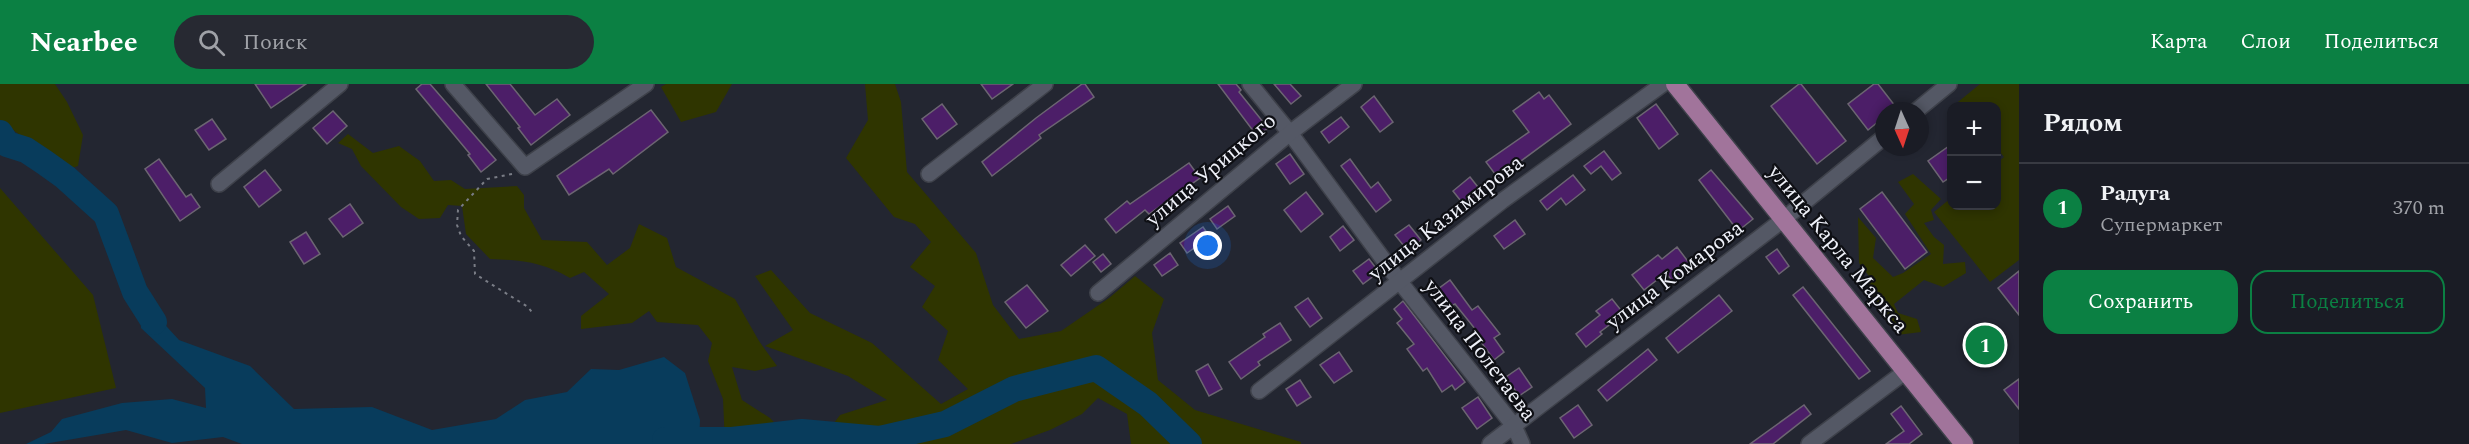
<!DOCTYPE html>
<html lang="ru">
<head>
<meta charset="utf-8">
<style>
	:root { --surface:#1a1c25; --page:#272932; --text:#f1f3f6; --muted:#9fa1a7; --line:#383a42; --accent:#0b8043 }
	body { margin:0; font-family:Spectral,serif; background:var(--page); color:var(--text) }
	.controls { position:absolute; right:18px; top:18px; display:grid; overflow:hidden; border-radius:12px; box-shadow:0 3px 9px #0003 }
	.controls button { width:54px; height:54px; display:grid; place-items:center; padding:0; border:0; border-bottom:2px solid var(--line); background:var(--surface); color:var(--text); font:30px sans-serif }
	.compass { position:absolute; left:1875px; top:18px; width:54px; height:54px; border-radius:50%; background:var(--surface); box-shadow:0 3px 9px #0003; rotate:177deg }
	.you { position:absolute; left:1208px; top:162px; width:21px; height:21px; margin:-15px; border:4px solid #fff; border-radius:50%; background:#1a73e8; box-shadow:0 0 0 9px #1a73e833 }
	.badge { display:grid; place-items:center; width:39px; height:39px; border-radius:50%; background:var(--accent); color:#fff; font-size:20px; font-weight:700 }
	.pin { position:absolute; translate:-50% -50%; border:3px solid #fff; box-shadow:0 2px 6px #0006 }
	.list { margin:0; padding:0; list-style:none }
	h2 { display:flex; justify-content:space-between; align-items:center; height:78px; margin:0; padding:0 24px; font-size:26px }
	h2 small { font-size:20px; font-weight:400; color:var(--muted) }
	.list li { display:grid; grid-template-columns:39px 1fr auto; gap:18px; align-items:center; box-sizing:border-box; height:90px; padding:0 24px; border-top:2px solid var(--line) }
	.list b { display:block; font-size:22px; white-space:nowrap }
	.list p { margin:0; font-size:20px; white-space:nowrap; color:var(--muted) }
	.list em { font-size:20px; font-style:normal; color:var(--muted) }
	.actions { display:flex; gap:12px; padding:18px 24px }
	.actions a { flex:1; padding:14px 0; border:2px solid var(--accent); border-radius:18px; text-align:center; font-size:21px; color:var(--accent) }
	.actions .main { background:var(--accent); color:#fff }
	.icon { flex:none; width:33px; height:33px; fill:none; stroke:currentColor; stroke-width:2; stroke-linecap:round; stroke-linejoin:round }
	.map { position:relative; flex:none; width:2019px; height:360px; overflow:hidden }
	header { display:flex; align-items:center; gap:36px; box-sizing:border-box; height:84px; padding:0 30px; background:var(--accent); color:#fff }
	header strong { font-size:28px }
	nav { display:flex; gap:33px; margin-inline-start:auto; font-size:21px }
	.search { width:420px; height:54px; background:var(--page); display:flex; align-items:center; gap:15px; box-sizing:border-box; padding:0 21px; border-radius:33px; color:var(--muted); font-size:22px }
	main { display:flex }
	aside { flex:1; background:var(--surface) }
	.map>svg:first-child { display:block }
	.green { fill:#2f3500 }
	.water { fill:#083c5c }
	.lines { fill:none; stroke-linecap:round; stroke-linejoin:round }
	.river { stroke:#083c5c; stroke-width:26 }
	.building { fill:#4c1e68; stroke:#6c6572; stroke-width:1.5 }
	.minor-casing { stroke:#3e414a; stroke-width:18 }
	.major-casing { stroke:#3e414a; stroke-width:21 }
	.path { stroke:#7a7d86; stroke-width:2; stroke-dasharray:3 4.5; stroke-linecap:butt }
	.minor { stroke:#545865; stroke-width:15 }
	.major { stroke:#a1749b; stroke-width:18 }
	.labels { text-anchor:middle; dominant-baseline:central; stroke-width:4.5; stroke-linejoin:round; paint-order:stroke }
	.street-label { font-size:22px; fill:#eff1f9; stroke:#0e0f14 }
</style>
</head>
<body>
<header>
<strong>Nearbee</strong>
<div class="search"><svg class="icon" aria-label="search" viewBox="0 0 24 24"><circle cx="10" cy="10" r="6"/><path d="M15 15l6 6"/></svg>Поиск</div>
<nav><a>Карта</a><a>Слои</a><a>Поделиться</a></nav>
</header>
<main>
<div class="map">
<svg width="2019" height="360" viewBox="0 0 2019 360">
	<rect width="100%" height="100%" fill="#232631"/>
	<g class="green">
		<path d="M0,0H55L67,18L83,51L78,82L66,86L0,36Z"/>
		<path d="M666,0H732L716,28L681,38L661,3Z"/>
		<path d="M865,0H895L901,18L907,88L976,169L993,221L1019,255L1061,247L1109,214L1135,192L1164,215L1152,249L1158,296L1195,326L1301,358V360H1131L1127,330L1098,314L1082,330L1050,346L1011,360H818L840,331L887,316L848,292L765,262L793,246L755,192L771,186L810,229L872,259L941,320L968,305L938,276L948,247L922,223L935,202L910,183L931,158L915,140L894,133L846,74L868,36Z"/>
		<path d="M1980,0H2019V176L1990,198L1934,128L1951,114L1952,122H1996L1997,79L2004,73L1997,64L1996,22H1962L1958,18Z"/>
		<path d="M348,50L373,69L399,62L420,77L434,97L451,96L465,105L517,102L524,111V124L542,156L587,158L607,181L630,164L639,140L667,154L676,183L735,215L759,257L777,282L755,287L732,283L742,316L770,334L795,360H725L723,315L708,277L712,259L698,241L657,238L649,227L632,239L581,245V232L609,210L584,188L570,194C542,178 521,176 490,175L466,150L462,122L448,121L440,134L419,135L401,123L361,82L352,65L338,59Z"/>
		<path d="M1913,90L1941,115L1931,126L1934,136L1924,139L1934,153L1944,161L1943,180L1965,178L1966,189L1943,203L1924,196L1894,220L1898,229L1917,235L1921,248L1897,251L1867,211L1869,192L1859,179L1858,133L1876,154L1873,174L1893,193L1903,189L1931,170L1905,130L1914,120L1898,98Z"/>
		<path d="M0,104L93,211L116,304L0,329Z"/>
	</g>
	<path class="water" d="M124,196L179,256L250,282L294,325L372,323L432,346L496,335L525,316L567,308L591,285L619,286L664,273L685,289L700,336L699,360H242L223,353L172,359L126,346L44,360H26L51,348L62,335L122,319L172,315L206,324L205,304L141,244L140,228Z"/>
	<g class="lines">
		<g class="river">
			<path d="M0,49L7,60L26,66L44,78L65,93L106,130L135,208L154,238"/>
			<path d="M665,356H732L802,348L880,355L945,340L1014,305L1096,284L1148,320L1189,360"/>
		</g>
	</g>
	<g class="building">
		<path d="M255,0H306L271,24Z"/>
		<path d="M422,0H430L496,76L481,88L468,71L470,70L416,5Z"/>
		<path d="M486,0H510L535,31L557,15L570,31L531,61L518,44L520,43Z"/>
		<path d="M981,0H1013L992,15Z"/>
		<path d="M1082,0H1085L1094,13L1039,51L1041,54L992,92L982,78L1036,34Z"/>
		<path d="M1218,0H1236L1241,6L1239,8L1268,44L1257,52Z"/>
		<path d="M1274,0H1290L1301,12L1291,20Z"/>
		<path d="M1799,0H1801L1846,57L1817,80L1771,22Z"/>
		<path d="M1874,0H1878L1899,27H1884V33L1868,46L1848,20Z"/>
		<path d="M1539,8L1544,15L1549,11L1571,40L1498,94L1486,78L1529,48L1513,27Z"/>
		<path d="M1374,12L1393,38L1380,48L1361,23Z"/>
		<path d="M942,20L957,40L937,55L922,35Z"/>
		<path d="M1656,20L1678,50L1659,65L1637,34Z"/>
		<path d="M651,26L668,48L613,90L609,85L569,111L557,92Z"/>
		<path d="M333,27L347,42L327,60L313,44Z"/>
		<path d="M1341,33L1349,43L1329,59L1321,48Z"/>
		<path d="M212,35L226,55L209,66L195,46Z"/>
		<path d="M1952,60V92L1943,98L1928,77Z"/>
		<path d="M1604,67L1621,89L1612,96L1601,82L1591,90L1584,82Z"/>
		<path d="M1290,70L1304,90L1290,100L1276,80Z"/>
		<path d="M159,75L186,113L191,110L200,123L180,137L145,85Z"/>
		<path d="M1350,75L1371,104L1378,98L1391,116L1376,128L1341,82Z"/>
		<path d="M1189,79L1200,94L1149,130L1145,126L1116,149L1105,135L1127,117L1130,120Z"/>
		<path d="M265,86L281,106L259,123L244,103Z"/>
		<path d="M1711,86L1753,135L1738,147L1699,96Z"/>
		<path d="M1573,91L1585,106L1566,121L1561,114L1547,126L1540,117Z"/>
		<path d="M1470,93L1481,107L1464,121L1453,107Z"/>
		<path d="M1306,108L1323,130L1301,148L1284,126Z"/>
		<path d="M1882,108L1927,168L1905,185L1860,125Z"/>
		<path d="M350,120L363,139L343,153L329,135Z"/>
		<path d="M1228,122L1235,132L1217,145L1210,135Z"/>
		<path d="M1515,136L1525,150L1504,165L1494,152Z"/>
		<path d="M1409,141L1421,156L1408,167L1395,151Z"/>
		<path d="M1343,142L1354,156L1340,167L1330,153Z"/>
		<path d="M1203,143L1210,153L1187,169L1180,159Z"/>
		<path d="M306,148L320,170L304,180L290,158Z"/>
		<path d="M1085,161L1095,172L1071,192L1061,181Z"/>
		<path d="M1677,163L1693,184L1673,198L1666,189L1644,206L1632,191L1658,171L1662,175Z"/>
		<path d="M1777,165L1789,182L1779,190L1766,173Z"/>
		<path d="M1170,169L1178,181L1162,192L1154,181Z"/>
		<path d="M1103,170L1111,180L1101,188L1093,178Z"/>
		<path d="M1369,175L1379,188L1363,200L1353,187Z"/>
		<path d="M2019,187V231L1998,204Z"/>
		<path d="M1450,196L1472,226L1478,222L1500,250L1494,254L1504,268L1494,276L1481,258L1484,256L1455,220L1451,222L1438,205Z"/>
		<path d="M1027,201L1048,227L1026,244L1005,218Z"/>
		<path d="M1803,203L1870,287L1859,295L1793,211Z"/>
		<path d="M1719,211L1732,227L1678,269L1666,254Z"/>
		<path d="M1308,214L1322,234L1310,243L1295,223Z"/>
		<path d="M1612,215L1624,230L1600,248L1602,250L1586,263L1576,250L1600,231L1596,227Z"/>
		<path d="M1403,217L1465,298L1455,306L1452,301L1442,308L1427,284L1423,287L1407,265L1414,260L1397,239L1402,235L1394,225Z"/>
		<path d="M1280,239L1291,256L1258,278L1260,281L1241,295L1229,278L1265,253L1263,250Z"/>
		<path d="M1988,244L2003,264L1983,279L1968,259Z"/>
		<path d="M1648,265L1657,276L1607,317L1598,306Z"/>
		<path d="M1339,268L1352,287L1334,299L1320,281Z"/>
		<path d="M1208,280L1222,305L1209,312L1196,287Z"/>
		<path d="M1519,284L1532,303L1519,312L1506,293Z"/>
		<path d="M2019,295V325L2004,306Z"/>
		<path d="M1300,296L1311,313L1297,322L1286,305Z"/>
		<path d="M1478,313L1492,334L1477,345L1462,324Z"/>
		<path d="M1578,321L1592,341L1574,354L1560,334Z"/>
		<path d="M1804,321L1811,330L1773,360H1750Z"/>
		<path d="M1901,322L1922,350L1909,360H1886L1904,347L1891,330Z"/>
	</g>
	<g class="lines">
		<defs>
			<g id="minor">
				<path d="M453,0L525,83L646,0"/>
				<path d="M1250,0L1290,49L1400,198L1514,342L1522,360"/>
				<path d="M1916,27L1949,0"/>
				<path d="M929,90L1045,0"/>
				<path d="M219,100L340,0"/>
				<path d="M1098,209L1290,49L1354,0"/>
				<path d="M1259,307L1502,117L1663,0"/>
				<path d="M1490,360L1784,135L1884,53"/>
				<path d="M1809,360L1906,287"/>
			</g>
			<path id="major" d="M1675,0L1964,360"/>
		</defs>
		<use href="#minor" class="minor-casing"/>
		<use href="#major" class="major-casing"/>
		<path class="path" d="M512,90L487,95L458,126L457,141L461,152L474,167L475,190L528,223L534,231"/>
		<use href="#minor" class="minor"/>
		<use href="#major" class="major"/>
	</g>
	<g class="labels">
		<g class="street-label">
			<text transform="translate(1211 86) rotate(-40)">улица Урицкого</text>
			<text transform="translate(1446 134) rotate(-38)">улица Казимирова</text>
			<text transform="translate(1838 165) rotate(51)">улица Карла Маркса</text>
			<text transform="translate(1675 191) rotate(-37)">улица Комарова</text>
			<text transform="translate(1480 266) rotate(53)">улица Полетаева</text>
		</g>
	</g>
</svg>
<div class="controls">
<button>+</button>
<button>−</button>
</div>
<svg class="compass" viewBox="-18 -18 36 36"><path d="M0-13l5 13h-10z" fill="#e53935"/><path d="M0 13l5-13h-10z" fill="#9fa1a7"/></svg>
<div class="you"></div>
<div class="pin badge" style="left:1985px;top:261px">1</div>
</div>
<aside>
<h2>Рядом<small></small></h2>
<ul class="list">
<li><span class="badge">1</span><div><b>Радуга</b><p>Супермаркет</p></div><em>370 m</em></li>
</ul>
<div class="actions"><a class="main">Сохранить</a><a>Поделиться</a></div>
</aside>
</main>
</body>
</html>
